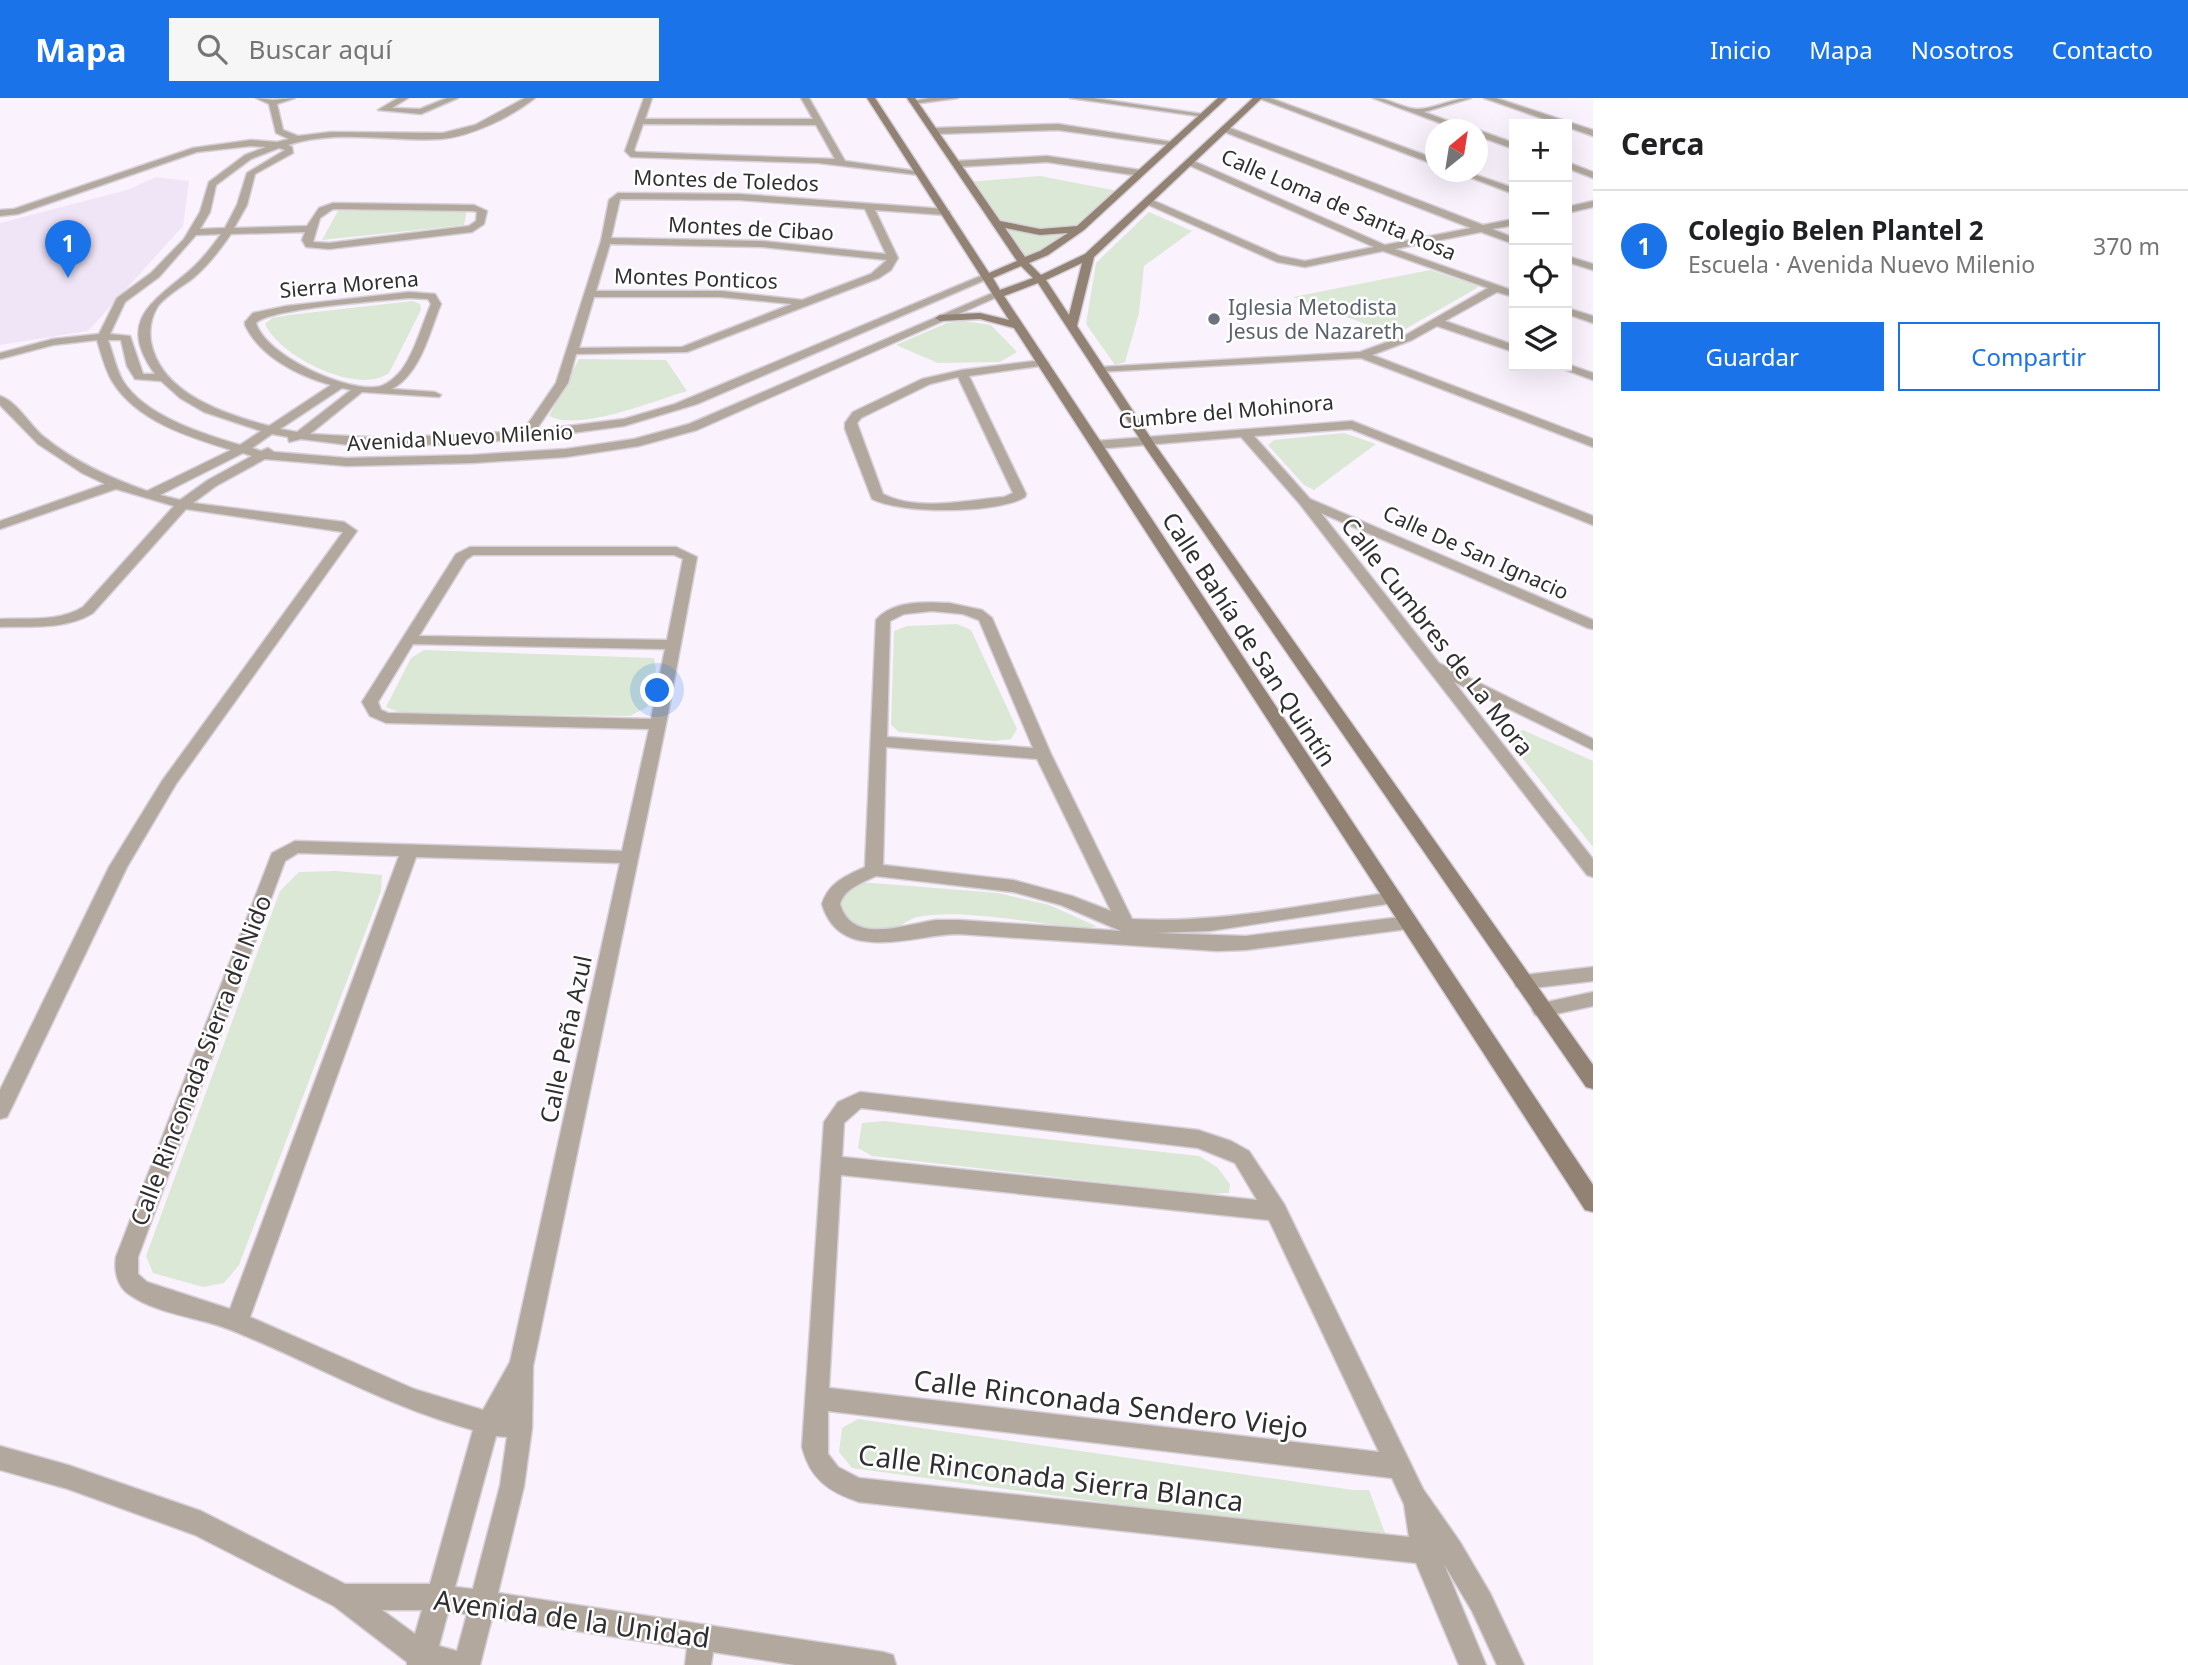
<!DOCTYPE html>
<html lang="es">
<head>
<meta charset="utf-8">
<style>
	:root { --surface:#fff; --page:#f6f6f6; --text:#202124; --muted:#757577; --line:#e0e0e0; --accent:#1a73e8 }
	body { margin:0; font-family:"Noto Sans",sans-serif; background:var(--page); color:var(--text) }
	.controls { position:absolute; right:21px; top:21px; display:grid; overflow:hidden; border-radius:0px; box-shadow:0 7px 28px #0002 }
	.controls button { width:63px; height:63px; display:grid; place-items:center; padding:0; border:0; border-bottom:2px solid var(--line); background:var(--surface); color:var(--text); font:35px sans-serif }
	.compass { position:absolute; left:1425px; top:21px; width:63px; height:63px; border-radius:50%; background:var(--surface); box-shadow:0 7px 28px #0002; rotate:30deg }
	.you { position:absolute; left:658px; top:593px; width:24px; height:24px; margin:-18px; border:5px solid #fff; border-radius:50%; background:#1a73e8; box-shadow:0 0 0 10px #1a73e833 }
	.badge { display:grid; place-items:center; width:46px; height:46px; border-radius:50%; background:var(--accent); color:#fff; font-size:23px; font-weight:700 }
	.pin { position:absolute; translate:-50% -58px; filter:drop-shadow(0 2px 4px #0008) }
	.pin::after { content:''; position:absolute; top:37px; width:24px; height:21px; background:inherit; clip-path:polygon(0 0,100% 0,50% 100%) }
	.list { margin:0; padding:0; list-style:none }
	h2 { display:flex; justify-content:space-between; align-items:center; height:91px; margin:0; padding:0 28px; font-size:30px }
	h2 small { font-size:23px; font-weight:400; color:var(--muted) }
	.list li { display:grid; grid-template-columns:46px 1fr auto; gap:21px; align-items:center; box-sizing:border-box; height:112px; padding:0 28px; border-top:2px solid var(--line) }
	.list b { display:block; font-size:26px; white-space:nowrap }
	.list p { margin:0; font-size:23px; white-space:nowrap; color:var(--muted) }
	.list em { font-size:23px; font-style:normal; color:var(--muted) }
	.actions { display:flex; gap:14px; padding:21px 28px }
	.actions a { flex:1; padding:16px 0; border:2px solid var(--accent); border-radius:0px; text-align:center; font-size:24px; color:var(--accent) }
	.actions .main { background:var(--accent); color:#fff }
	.icon { flex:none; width:38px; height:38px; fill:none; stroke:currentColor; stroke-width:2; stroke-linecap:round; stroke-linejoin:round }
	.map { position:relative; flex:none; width:1593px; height:1567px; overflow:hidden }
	header { display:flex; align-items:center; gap:42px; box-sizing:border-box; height:98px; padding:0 35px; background:var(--accent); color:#fff }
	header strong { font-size:33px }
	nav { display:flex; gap:38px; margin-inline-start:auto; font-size:24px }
	.search { width:490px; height:63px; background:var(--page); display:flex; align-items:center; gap:18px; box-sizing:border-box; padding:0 24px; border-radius:0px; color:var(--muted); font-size:26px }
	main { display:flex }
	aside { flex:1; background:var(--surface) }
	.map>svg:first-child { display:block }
	.built { fill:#f0e5f6 }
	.green { fill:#dae8d5 }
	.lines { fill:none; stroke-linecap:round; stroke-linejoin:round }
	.street-casing { stroke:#d6d0d9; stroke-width:3 }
	.secondary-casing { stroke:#d6d0d9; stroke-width:3 }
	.street { fill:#b2a89d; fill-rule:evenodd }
	.secondary { fill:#918273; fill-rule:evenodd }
	.worship-dot { fill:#6b7280; stroke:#fff; stroke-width:2.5 }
	.labels { text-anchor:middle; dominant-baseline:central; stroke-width:5; stroke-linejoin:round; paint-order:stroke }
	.far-street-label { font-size:21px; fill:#312e32; stroke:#fff }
	.far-worship-label { font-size:21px; fill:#5b616d; stroke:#fff; text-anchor:start }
	.street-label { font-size:24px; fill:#312e32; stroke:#fff }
	.near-street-label { font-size:28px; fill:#312e32; stroke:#fff }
</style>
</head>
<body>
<header>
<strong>Mapa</strong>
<div class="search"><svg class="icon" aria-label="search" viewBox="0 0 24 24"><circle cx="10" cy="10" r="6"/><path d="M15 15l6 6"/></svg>Buscar aquí</div>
<nav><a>Inicio</a><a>Mapa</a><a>Nosotros</a><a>Contacto</a></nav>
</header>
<main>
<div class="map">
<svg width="1593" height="1567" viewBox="0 0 1593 1567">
	<rect width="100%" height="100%" fill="#faf3fe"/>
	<path class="built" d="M156,79L189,83L183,128L88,233L0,247V125L127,92Z"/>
	<g class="green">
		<path d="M1040,78L1123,94L1082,130L1022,162L968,84Z"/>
		<path d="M467,112L464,127L322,142L338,113Z"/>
		<path d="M1149,114L1192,133L1144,168L1139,215L1125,264L1115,267L1086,226L1096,165Z"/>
		<path d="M1430,172L1478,188L1477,190L1395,237L1293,199Z"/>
		<path d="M413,203L420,206L421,212L389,275C358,298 280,259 265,226L272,220L289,217Z"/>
		<path d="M964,223L991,227L1017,254L1000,264L938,265L896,247L947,225Z"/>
		<path d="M579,261L666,262L687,293C653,303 580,334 549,318Z"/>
		<path d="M1344,335L1376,346L1314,392L1304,387L1268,347L1274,342Z"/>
		<path d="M957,526L971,532L1017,631L1011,641L994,643L899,634L891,627L894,533L907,528Z"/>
		<path d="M424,552L654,560L656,572L647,609L630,618L401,615L386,609L411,560Z"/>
		<path d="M1523,632L1593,663V749L1512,647L1513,635Z"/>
		<path d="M336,773L382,777L381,793L239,1167L224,1185L203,1189L153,1175L146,1158L280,793L299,774Z"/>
		<path d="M860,784L998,795L1049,807L1096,828L1085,831C1039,826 961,810 917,819C908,821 901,829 893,831C875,835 855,828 842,817L841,801Z"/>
		<path d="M884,1023L1199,1058L1217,1069L1230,1086L1229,1095L1204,1096L872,1058L858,1050L862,1025Z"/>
		<path d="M858,1321L1353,1392H1369L1385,1435L1380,1442L852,1370L839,1354L842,1330Z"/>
	</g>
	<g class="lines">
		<defs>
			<g id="street">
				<path d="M256,0L273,2L295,0L277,6L283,32L298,38L331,34L443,35L475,27L525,0H535C511,19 472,38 441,41C391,44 337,31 288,47L292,49L293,55L255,76L247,107L234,130L307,128L319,110L333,105L474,107L487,113L484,126L472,134L329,151L306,149L302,142L305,134L231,136C220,152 207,169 192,181C180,190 167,197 158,208C151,219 149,232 151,244C161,296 225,316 269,328L331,287C299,278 260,259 245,227V224L253,215L286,208L409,194L435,196L441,206C429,235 421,275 392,291L435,294L441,297L439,299L362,294L310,336L386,340L523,333L556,285L601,143L609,102L618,95L739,96L945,111L950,114L945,117L875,112L898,160L891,172L879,180L687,254L576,256L568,285L536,332L624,321L675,306L983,177L992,179L697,306L624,328L527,341L422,347H349L301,341L289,344L288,339L272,336L252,350L261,353L268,350L274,354L347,360L472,357L566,351L634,341L689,326L995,194L1004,196L697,332L639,348L566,359L472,365L347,368L265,361L216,388L193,405L344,424L357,433L176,686L127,769L10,1013L7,1019L0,1021V992L109,769L162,683L343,434L186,411L93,515C66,532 31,528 0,529V521C28,520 59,524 83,509L174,408L116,391L0,431V423L105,386L82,375L38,346L0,307V298C19,305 29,327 44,339C75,364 110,380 147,393L231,352C189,339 136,323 112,283C105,271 101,255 97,242L53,247L0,261V255L53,241L99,236L117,200L151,175L184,141L200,114L209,84L245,57L266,49L251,48L197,54L18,116L0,118V112L14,111L193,50L251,42L277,44L289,41L276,35L269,6ZM279,50L285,52L247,75L237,107L225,130L200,131L210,114L216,87L251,61ZM620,101L739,102L865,111L886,156L761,143L611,140ZM333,111L473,113L477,114L476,123L469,128L329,145L313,144L320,120ZM221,136C211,150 201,163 188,174C151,205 117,224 155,276H143L130,238L110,236L125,204L159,179L196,137ZM610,146L761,149L887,162L871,176L802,202L721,193H596ZM594,199H721L792,206L682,249L579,250ZM409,200L428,201L431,206C422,226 412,265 395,279C391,283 382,289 376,289C344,293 265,257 256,225C270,210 382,203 409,200ZM108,242H121L127,268L135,281L161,283L180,300L204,314L261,333L240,347C203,336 145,318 123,283C116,271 113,255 108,242ZM342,290L351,292L297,334L280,331ZM243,355L252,358L208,382L180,402L160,397Z"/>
				<path d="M398,0H408L392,10L420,11L447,0H458L421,16L378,12Z"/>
				<path d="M644,0H652L645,21H813L801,0H809L845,63L923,74L919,77L818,65L631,59L625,53ZM643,26L816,27L835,61L636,54L634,52Z"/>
				<path d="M929,0H958L913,6L909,4Z"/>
				<path d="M1070,0H1093L1209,17L1205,19Z"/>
				<path d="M1258,0H1270L1436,61V67Z"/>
				<path d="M1373,0C1389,0 1401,10 1416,11C1433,12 1452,0 1471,0L1424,14L1472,32H1459Z"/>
				<path d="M1484,0H1496L1593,32V38L1567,29V26H1558Z"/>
				<path d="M1058,26L1178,45L1174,48L1058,32L934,36L930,33L934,30Z"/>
				<path d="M1225,28L1483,127L1514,121V127L1492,131L1514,140V146L1481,134L1395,151L1514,193V199L1497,194L1445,223L1514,247V254L1437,228L1412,242L1372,257L1593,341V349L1361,260L1097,274V270L1101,269L1360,254L1404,238L1488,190L1383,153L1305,169L1277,164L1144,105V101H1150L1280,158L1305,163L1374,149L1186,66V62L1189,61L1385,147L1471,130L1222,33Z"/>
				<path d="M1478,32L1514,45V51L1478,38Z"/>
				<path d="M1047,58L1140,72L1144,75L1140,78L1047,64L956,69L952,66L956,63Z"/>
				<path d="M1567,64L1593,74V80L1567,70Z"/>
				<path d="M1456,74H1467L1514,90V96Z"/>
				<path d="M1593,103V109L1567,115V109Z"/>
				<path d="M1567,158L1593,166V172L1567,164Z"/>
				<path d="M1567,210L1593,218V225L1567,216Z"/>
				<path d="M1043,262L1049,265L1047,267L969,278L1026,396L1025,399C997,416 901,416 872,401L845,331V325L853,314L922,281L962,272ZM958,279L1013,395L1004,399C967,402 917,414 883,396L857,325L861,320L930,286Z"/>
				<path d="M1567,266L1593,275V282L1555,268Z"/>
				<path d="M1352,323L1593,418V427L1351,331L1254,338L1310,401L1593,522V531L1588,530L1321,415L1439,565L1593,641V652L1454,584L1593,761V779L1587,777L1299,405L1241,339L1096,351L1090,347L1096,343Z"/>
				<path d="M470,449H676L697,459L666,626L533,1268L532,1330L524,1388L498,1495L883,1554L893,1557L896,1567H795L713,1554L711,1567H685L687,1550L492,1520L480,1567H407V1564L334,1508L195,1437L68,1391L0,1372V1348L68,1367L201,1413L345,1486H430L473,1332C388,1309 313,1265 231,1232C199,1219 159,1217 130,1197C117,1189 114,1173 116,1159L272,755L295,743L622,753L649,631L386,625L370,618L362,604L456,456ZM473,457H674L683,461L667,542L419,538L466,462ZM413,546L665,551L651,621L388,615L381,612L378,604ZM298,755L399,758L230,1211L147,1184L138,1176V1159L285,763ZM416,759L620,765L510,1264L483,1312L414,1291L250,1219ZM496,1338L507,1339L500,1388L473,1491L455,1489ZM382,1512H422L415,1536ZM448,1514L467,1516L457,1553L439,1548Z"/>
				<path d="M949,505L982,512L992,520L1051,656L1132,821C1219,826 1308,806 1394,794L1400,796L1403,800L1400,804L1210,833L1156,835L1246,838L1409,818L1415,820L1418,825L1415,830L1246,852L1217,853L959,836C915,836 840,868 822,806C829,784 846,778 865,769L876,522C893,502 925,504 949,505ZM932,513L963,516L979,522L1033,650L887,639L890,523L904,516ZM886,649L1037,661L1111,813L1072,798L1013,782L883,767ZM876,778L1013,794L1061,807L1121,833L959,822C952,822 944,822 937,822C907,825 853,849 840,806C845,790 862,785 876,778Z"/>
				<path d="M1593,869V883L1523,891L1516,889L1514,884L1516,879L1523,877Z"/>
				<path d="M1593,894V908L1542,919L1535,917L1532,912L1535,907L1542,905Z"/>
				<path d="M860,994L1198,1032L1231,1043L1249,1053L1284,1106L1423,1391L1460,1444L1490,1495L1524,1567H1497L1472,1513L1444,1466L1486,1567H1459L1416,1465L859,1404C829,1394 810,1381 802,1349L824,1024L838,1004ZM861,1010L1198,1050L1235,1065L1257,1102L842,1059L844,1025ZM841,1077L1269,1122L1379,1354L829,1290ZM828,1313L1392,1380L1404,1406L1409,1439L859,1380L838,1369L828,1356Z"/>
			</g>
			<path id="secondary" d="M867,0H875L989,175L1017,163L907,0H915L1000,123L1040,131L1077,128L1218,0H1227L1084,132L1048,157L1029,165L1041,177L1085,156L1253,0H1262L1094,159L1077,228L1156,348L1593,967V991L1586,989L1145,349L1038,185L1004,198L1593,1087V1114L1585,1112L1014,230L980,221L940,223L935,220L940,217L980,215L1009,222ZM1005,130L1040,137L1068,135L1040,153L1025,159ZM1082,165L1069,217L1046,182ZM1021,168L1033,180L1000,192L993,180Z"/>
		</defs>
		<use href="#street" class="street-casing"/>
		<use href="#secondary" class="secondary-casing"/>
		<use href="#street" class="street"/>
		<use href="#secondary" class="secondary"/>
	</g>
	<circle class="worship-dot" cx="1214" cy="221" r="7"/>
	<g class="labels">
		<g class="far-street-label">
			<text transform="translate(726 82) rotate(2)">Montes de Toledos</text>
			<text transform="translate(1339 106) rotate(23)">Calle Loma de Santa Rosa</text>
			<text transform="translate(751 130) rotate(3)">Montes de Cibao</text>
			<text transform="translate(696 180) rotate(2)">Montes Ponticos</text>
			<text transform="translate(349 186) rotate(-5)">Sierra Morena</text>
			<text transform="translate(1226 313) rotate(-5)">Cumbre del Mohinora</text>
			<text transform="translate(460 339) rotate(-3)">Avenida Nuevo Milenio</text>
			<text transform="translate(1476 454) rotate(24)">Calle De San Ignacio</text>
		</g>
		<g class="far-worship-label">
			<text x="1228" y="209">Iglesia Metodista<tspan x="1228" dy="24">Jesus de Nazareth</tspan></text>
		</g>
		<g class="street-label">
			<text transform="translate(1438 538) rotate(52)">Calle Cumbres de La Mora</text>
			<text transform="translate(1250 541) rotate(57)">Calle Bahía de San Quintín</text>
			<text transform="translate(565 941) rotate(-78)">Calle Peña Azul</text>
			<text transform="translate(200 962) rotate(-69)">Calle Rinconada Sierra del Nido</text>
		</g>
		<g class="near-street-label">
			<text transform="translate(1111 1305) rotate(7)">Calle Rinconada Sendero Viejo</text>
			<text transform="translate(1051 1379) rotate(7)">Calle Rinconada Sierra Blanca</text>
			<text transform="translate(572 1520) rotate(8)">Avenida de la Unidad</text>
		</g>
	</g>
</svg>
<div class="controls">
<button>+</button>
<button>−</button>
<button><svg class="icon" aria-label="locate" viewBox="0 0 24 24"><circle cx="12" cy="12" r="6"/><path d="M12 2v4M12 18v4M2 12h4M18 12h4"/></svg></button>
<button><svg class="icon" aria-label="layers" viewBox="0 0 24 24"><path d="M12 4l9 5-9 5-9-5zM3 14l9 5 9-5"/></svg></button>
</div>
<svg class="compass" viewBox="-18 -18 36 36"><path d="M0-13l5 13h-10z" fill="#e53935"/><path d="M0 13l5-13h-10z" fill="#757577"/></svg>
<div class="you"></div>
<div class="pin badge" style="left:68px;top:180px">1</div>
</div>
<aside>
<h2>Cerca<small></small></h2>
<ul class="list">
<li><span class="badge">1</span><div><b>Colegio Belen Plantel 2</b><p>Escuela · Avenida Nuevo Milenio</p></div><em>370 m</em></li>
</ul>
<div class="actions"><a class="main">Guardar</a><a>Compartir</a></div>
</aside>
</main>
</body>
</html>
